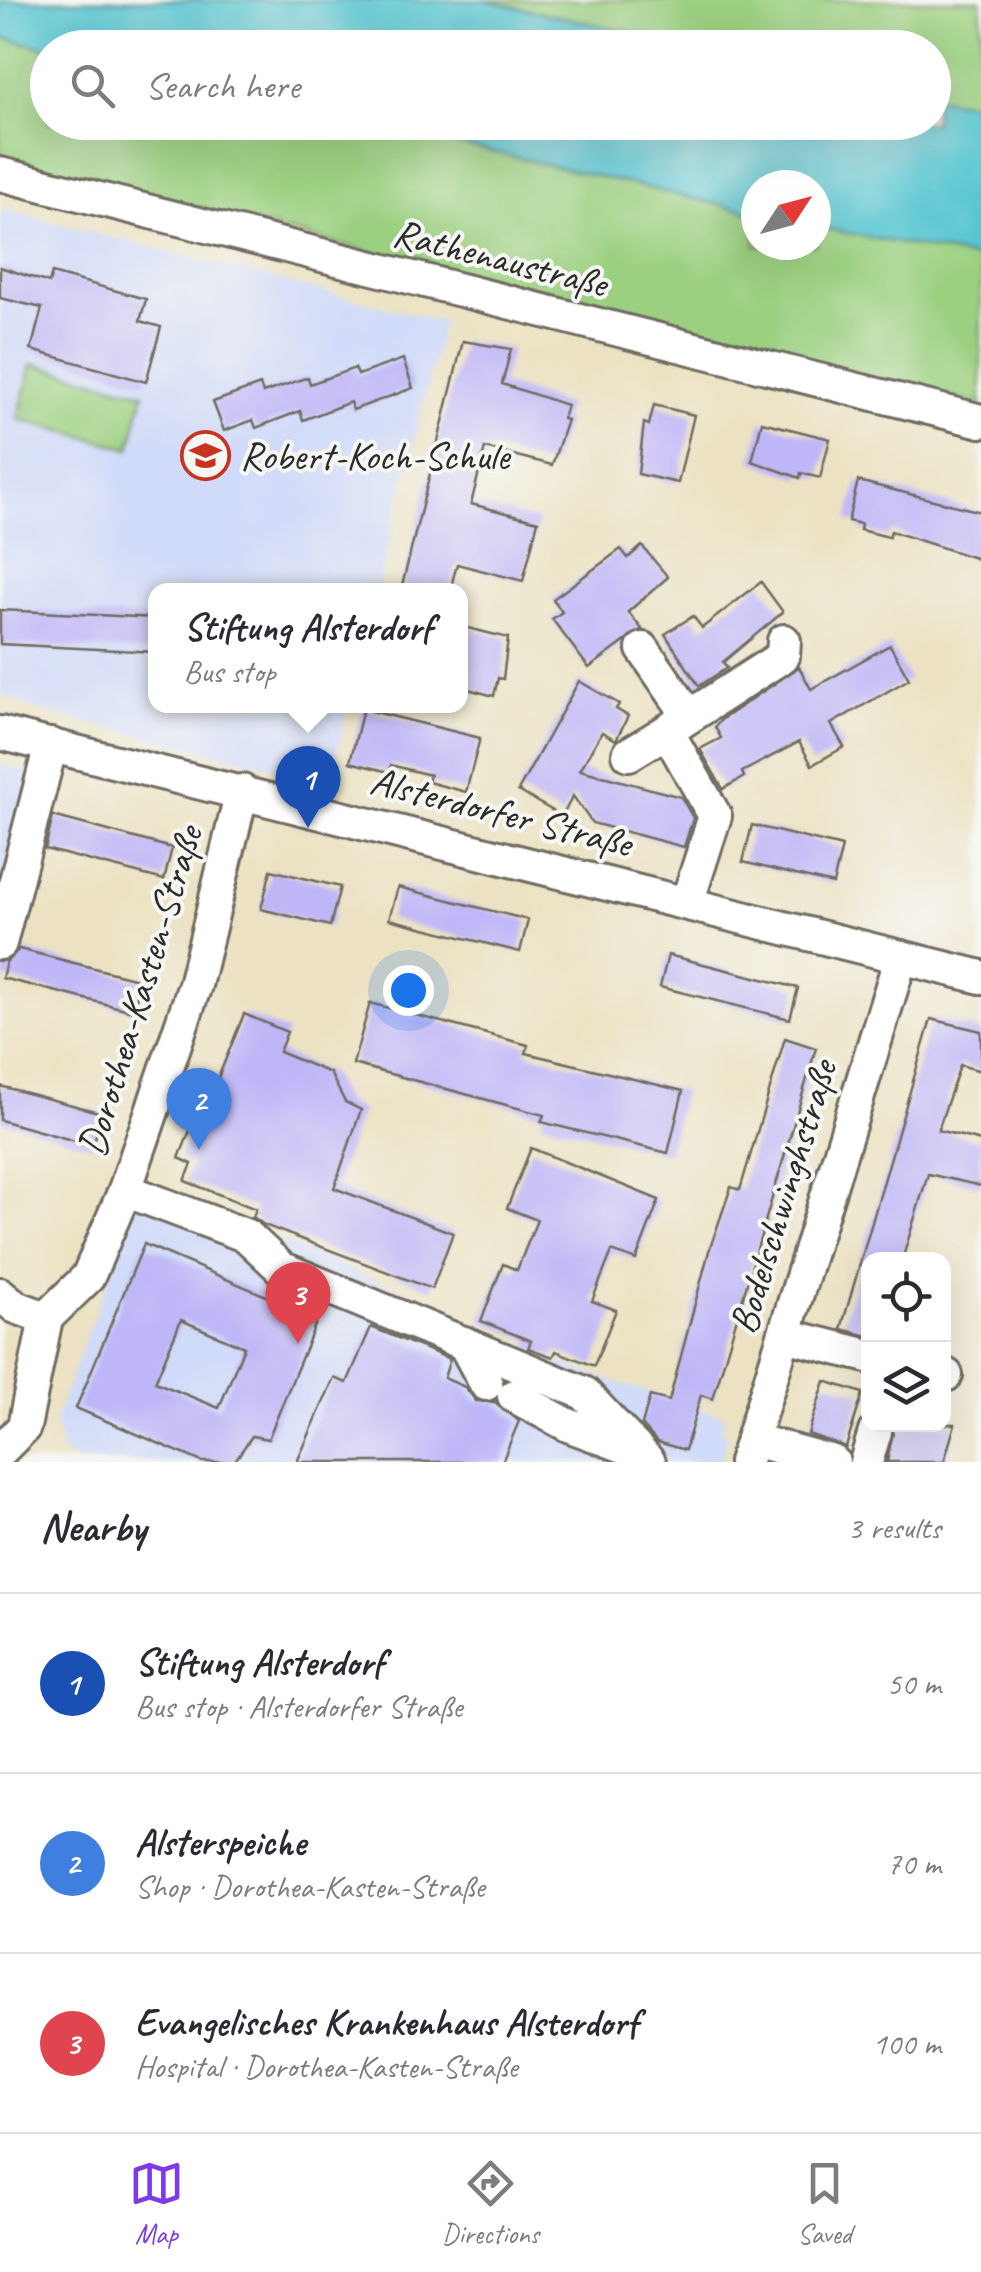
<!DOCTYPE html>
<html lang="en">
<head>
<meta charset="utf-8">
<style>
	:root { --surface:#fff; --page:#f2f2f3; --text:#2b2b33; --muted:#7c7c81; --line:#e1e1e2; --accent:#7c3aed }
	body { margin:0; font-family:Caveat,sans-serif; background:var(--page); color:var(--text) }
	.controls { position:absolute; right:30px; bottom:30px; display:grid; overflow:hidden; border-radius:20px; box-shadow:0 10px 40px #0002 }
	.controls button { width:90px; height:90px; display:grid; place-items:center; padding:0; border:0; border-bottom:2px solid var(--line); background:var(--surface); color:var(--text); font:50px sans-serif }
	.compass { position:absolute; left:741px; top:170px; width:90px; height:90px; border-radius:50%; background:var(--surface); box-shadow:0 10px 40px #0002; rotate:54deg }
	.you { position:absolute; left:408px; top:990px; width:35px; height:35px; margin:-25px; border:8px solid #fff; border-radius:50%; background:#1a73e8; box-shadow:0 0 0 15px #1a73e833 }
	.badge { display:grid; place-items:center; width:65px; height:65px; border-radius:50%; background:var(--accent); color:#fff; font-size:32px; font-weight:700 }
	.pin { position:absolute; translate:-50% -82px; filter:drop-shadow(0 2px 5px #0008) }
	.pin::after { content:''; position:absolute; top:52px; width:35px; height:30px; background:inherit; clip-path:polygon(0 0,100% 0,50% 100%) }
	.popup { position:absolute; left:148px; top:583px; width:320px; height:130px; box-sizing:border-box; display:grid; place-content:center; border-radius:20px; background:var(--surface); filter:drop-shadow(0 2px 8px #0005); font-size:32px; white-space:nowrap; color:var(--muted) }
	.popup b { font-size:38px; color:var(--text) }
	.popup::after { content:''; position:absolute; left:50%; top:100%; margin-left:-20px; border:20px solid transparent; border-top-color:var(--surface) }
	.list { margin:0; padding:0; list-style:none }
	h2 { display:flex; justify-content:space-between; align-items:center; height:130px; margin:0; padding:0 40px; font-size:42px }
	h2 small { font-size:32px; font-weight:400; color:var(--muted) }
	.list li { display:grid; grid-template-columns:65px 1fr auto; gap:30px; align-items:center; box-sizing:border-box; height:180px; padding:0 40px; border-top:2px solid var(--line) }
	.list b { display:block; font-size:38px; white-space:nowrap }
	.list p { margin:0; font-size:32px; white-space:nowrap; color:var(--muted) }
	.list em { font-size:32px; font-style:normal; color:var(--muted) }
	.icon { flex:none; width:55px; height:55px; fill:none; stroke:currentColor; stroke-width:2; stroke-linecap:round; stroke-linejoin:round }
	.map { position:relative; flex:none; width:981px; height:1462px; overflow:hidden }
	.search { position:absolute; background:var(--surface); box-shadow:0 10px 40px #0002; left:30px; right:30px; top:30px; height:110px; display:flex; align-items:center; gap:25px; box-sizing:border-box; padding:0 35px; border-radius:55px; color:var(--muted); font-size:38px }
	.sheet { height:670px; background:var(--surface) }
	nav { display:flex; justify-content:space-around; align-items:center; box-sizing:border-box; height:140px; border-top:2px solid var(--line); background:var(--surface); font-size:28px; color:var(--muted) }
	nav a { display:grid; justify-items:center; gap:5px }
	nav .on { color:var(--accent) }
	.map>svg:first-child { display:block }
	.built { fill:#d0daf9 }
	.green { fill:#9cd081; stroke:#647e56; stroke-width:2.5 }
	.water { fill:#59c6d1; stroke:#42787e; stroke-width:2.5 }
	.building { fill:#bfb6f7; fill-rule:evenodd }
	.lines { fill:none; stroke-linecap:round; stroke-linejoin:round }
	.minor-casing { stroke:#6f6b60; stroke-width:38 }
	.minor { stroke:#fff; stroke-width:32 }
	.labels { text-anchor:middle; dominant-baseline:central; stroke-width:8; stroke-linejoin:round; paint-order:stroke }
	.street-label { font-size:40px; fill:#2b2b2b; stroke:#f6f6f2 }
	.poi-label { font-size:40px; fill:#2b2b2b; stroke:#f6f6f2; text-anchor:start }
</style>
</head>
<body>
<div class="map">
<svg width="981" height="1462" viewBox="0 0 981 1462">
	<rect width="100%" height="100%" fill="#f6f6f2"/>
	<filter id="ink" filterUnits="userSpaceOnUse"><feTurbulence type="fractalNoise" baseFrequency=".01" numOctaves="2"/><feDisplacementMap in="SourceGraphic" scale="20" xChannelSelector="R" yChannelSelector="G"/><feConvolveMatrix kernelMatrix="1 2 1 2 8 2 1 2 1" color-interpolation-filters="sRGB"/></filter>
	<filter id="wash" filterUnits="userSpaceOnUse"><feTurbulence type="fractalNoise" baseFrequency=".0048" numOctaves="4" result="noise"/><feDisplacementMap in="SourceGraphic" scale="40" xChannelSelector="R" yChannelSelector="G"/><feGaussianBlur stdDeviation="2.25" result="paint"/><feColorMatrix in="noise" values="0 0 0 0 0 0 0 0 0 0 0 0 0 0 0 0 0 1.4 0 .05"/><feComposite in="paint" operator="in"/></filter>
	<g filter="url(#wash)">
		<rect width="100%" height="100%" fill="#ece2c3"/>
		<g class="built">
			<path d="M0,209L443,322L377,590H156V706H348L330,781L45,712L0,695Z"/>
			<path d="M0,764L33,773L0,898Z"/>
			<path d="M143,1186L459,1314L457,1321L590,1374L725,1416L721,1432L727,1434L721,1462H81L63,1454L54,1422Z"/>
		</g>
		<g class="green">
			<path d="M485,0H981V105L934,97V48L697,47Z"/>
			<path d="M0,37L47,48L48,122L368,123L756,213V245H816V227L981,259V406L0,159Z"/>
			<path d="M32,364L144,393L130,449L18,419Z"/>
		</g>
		<g class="water">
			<path d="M0,0H485L697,47L47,48L0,37Z"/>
			<path d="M934,97L981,105V259L816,227V185H756V213L368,123L934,122Z"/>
		</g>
		<g id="blocks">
			<g class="building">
				<path d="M0,267L49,283L52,273L146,299L140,321L161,327L146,382L31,350L42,308L0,298Z"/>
				<path d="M463,341L511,349L502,384L567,405L563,419L567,420L552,465L485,448L471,504L538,521L523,581L457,564L450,590H401Z"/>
				<path d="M403,359L413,388L353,410L350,402L303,420L300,411L256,428L253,420L224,431L213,402L260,385L263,393L308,377L310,384L355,368L358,375Z"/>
				<path d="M654,405L694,415L678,483L638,474L644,423L649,425Z"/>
				<path d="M762,422L830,439L820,478L801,473L800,478L752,461Z"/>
				<path d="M858,481L981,512V560L891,531L889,537L860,530L861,524L848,521Z"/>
				<path d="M642,546L668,577L628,612L642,629L589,668L552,619L562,612L553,599L621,549L628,558Z"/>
				<path d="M761,582L783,612L723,662L727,668L699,686L665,634L693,616L702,628Z"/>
				<path d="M0,610L156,618V652L0,644Z"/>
				<path d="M460,626L508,638L503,679L498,678L494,696L460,687Z"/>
				<path d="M890,645L909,679L831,724L844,747L812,765L799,742L742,772L744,777L723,789L700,749L721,738L715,727L721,720L799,667L811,689Z"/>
				<path d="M579,681L619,704L616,709L628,716L616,740L602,732L580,770L681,797L693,818L684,847L592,823L573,796L562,816L518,791Z"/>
				<path d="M363,709L480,738L466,792L428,782L430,775L410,770L391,765L389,772L350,762Z"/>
				<path d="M53,816L172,848L164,880L45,849Z"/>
				<path d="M752,825L842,847L833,884L743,862Z"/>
				<path d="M271,870L340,887L330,926L261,909Z"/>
				<path d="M398,887L528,920L520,952L389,919Z"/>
				<path d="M19,949L141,980L133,1011L2,978L6,962Z"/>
				<path d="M668,955L798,988L790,1019L660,987Z"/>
				<path d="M370,1003L528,1045L526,1053L683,1091L668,1153L541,1122L544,1115L353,1064Z"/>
				<path d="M244,1014L287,1032L279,1052L330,1073L345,1102L361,1110L334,1188L453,1233L432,1289L264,1225L253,1217L256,1209L185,1181L192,1164L179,1158L195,1118L201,1120Z"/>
				<path d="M931,1019L981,1031V1071L960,1065L938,1130L981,1141V1186L928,1174L902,1260H868V1336L841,1329Z"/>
				<path d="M785,1038L816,1048L713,1399L701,1395L685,1450L657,1442L642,1425L650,1396L669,1401L709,1251L731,1187L740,1190Z"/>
				<path d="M0,1086L102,1113L93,1146L0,1120Z"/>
				<path d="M531,1148L659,1200L636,1260L612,1251L592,1301L616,1310L594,1366L556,1351L553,1357L528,1348L531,1341L481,1321L503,1264L517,1270L537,1220L507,1208Z"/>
				<path d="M144,1244L318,1318L268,1439L252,1436L234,1462H202L76,1408ZM181,1320L244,1347L219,1408L155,1382Z"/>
				<path d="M371,1327L450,1359L444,1378L465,1387L476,1401L495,1402L519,1421L502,1462H297L334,1378L347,1383Z"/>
				<path d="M825,1381L863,1393L846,1447L808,1434Z"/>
				<path d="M894,1424H955L944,1462H887Z"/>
			</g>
		</g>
	</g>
	<g filter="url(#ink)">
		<use href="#blocks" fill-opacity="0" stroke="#6f6b60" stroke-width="2.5"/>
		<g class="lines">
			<defs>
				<g id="minor">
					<path d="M0,174L981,421"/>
					<path d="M643,649L689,716"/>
					<path d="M0,733L981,977"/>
					<path d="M629,754L667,731"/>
					<path d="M687,903L715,816L667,731L783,656L784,641"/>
					<path d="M0,943L51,745"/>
					<path d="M125,1190L247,1236L281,1268L584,1393L649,1462"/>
					<path d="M0,1294L16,1307L46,1318"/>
					<path d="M46,1318L88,1277L125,1190L195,985L242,791"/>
					<path d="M785,1335L868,1356"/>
					<path d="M464,1343L486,1384"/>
					<path d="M944,1374L946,1375"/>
					<path d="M514,1396L568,1425L637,1451"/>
					<path d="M753,1440L833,1462"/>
					<path d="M0,1451L24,1427L46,1318"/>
					<path d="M745,1462L901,957"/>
					<path d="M866,1462L875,1432"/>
				</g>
			</defs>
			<use href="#minor" class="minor-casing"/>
			<use href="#minor" class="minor"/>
		</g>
	</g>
	<defs>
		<symbol id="school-ring" viewBox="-11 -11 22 22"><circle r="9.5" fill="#f6f6f2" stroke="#c8321e" stroke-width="1.5"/><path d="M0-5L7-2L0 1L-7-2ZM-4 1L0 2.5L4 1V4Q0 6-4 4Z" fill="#c8321e"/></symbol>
	</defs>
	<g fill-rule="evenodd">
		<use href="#school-ring" x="178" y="428" width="55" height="55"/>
	</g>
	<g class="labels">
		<g class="street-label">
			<text transform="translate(500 258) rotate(14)">Rathenaustraße</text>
			<text transform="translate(501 812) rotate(14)">Alsterdorfer Straße</text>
			<text transform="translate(140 991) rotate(-73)">Dorothea-Kasten-Straße</text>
			<text transform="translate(783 1197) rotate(-73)">Bodelschwinghstraße</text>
		</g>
		<g class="poi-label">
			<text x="240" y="456">Robert-Koch-Schule</text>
		</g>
	</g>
</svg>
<div class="controls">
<button><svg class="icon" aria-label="locate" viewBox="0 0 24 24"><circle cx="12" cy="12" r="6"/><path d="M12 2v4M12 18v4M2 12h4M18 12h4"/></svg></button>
<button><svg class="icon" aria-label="layers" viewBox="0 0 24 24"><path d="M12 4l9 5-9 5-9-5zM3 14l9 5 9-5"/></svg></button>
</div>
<svg class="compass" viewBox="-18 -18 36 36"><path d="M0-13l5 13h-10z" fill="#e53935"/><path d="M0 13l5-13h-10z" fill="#7c7c81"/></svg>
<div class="you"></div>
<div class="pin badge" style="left:308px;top:828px;background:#1a4fb4">1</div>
<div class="popup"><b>Stiftung Alsterdorf</b>Bus stop</div>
<div class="pin badge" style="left:199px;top:1150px;background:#3f7fe0">2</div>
<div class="pin badge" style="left:298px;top:1344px;background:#e0444e">3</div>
<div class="search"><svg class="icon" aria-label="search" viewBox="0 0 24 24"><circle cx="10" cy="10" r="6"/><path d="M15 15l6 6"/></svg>Search here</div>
</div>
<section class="sheet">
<h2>Nearby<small>3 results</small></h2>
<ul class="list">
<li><span class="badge" style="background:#1a4fb4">1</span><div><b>Stiftung Alsterdorf</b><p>Bus stop · Alsterdorfer Straße</p></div><em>50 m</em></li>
<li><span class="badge" style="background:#3f7fe0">2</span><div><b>Alsterspeiche</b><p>Shop · Dorothea-Kasten-Straße</p></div><em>70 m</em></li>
<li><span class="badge" style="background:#e0444e">3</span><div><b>Evangelisches Krankenhaus Alsterdorf</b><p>Hospital · Dorothea-Kasten-Straße</p></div><em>100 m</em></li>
</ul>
</section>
<nav>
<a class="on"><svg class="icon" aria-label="map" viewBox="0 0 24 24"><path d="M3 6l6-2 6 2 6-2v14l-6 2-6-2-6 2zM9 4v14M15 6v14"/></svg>Map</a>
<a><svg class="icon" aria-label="directions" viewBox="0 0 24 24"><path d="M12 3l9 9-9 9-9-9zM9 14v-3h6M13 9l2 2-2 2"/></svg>Directions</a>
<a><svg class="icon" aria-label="saved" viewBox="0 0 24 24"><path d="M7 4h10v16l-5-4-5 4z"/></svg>Saved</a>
</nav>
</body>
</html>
